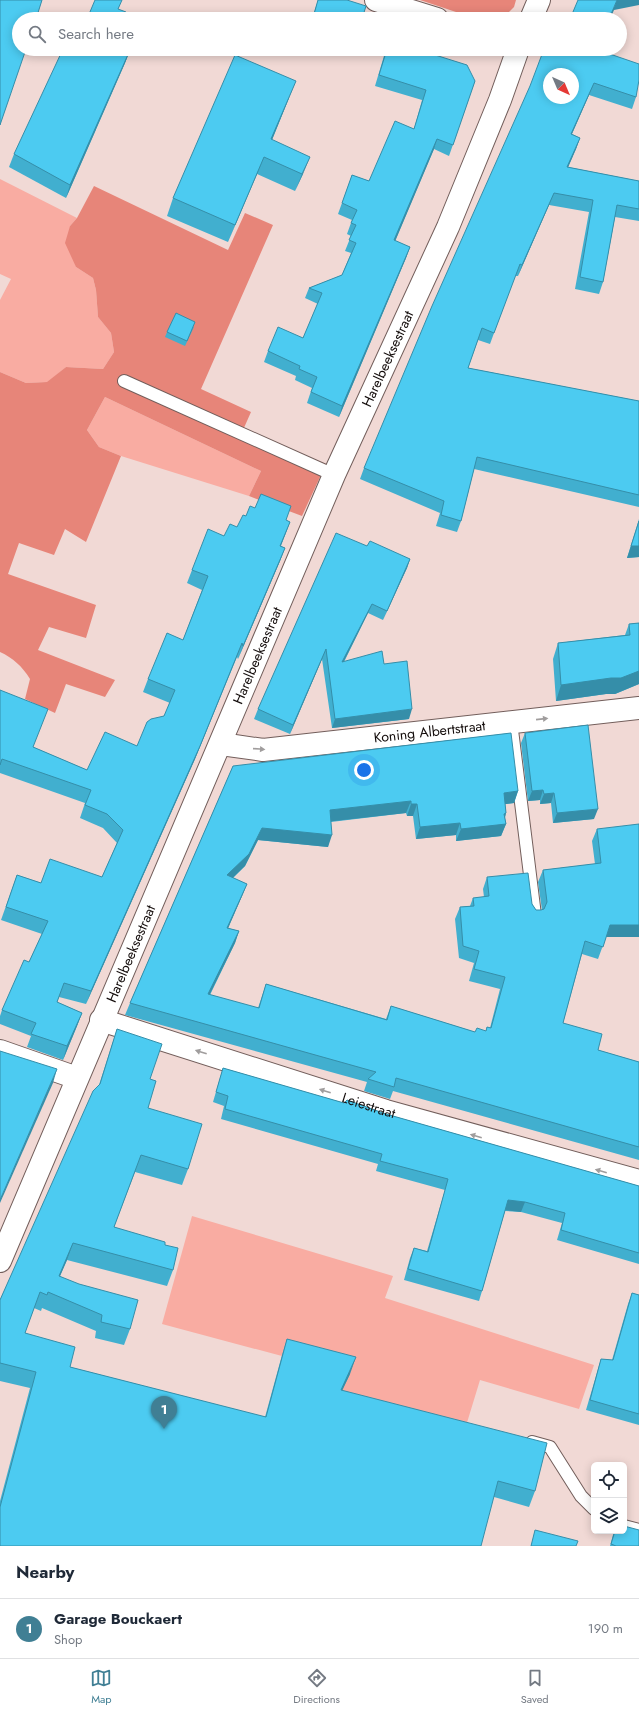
<!DOCTYPE html>
<html lang="en">
<head>
<meta charset="utf-8">
<style>
	:root { --surface:#fff; --page:#f2f2f3; --text:#1f2937; --muted:#747a83; --line:#e0e1e3; --accent:#407f94 }
	body { margin:0; font-family:Jost,sans-serif; background:var(--page); color:var(--text) }
	.controls { position:absolute; right:12px; bottom:12px; display:grid; overflow:hidden; border-radius:6px; box-shadow:0 2px 10px #0003 }
	.controls button { width:36px; height:36px; display:grid; place-items:center; padding:0; border:0; border-bottom:1px solid var(--line); background:var(--surface); color:var(--text); font:20px sans-serif }
	.compass { position:absolute; left:543px; top:68px; width:36px; height:36px; border-radius:50%; background:var(--surface); box-shadow:0 2px 10px #0003; rotate:136deg }
	.you { position:absolute; left:364px; top:770px; width:14px; height:14px; margin:-10px; border:3px solid #fff; border-radius:50%; background:#1a73e8; box-shadow:0 0 0 6px #1a73e833 }
	.badge { display:grid; place-items:center; width:26px; height:26px; border-radius:50%; background:var(--accent); color:#fff; font-size:13px; font-weight:700 }
	.pin { position:absolute; translate:-50% -33px; filter:drop-shadow(0 1px 2px #0008) }
	.pin::after { content:''; position:absolute; top:21px; width:14px; height:12px; background:inherit; clip-path:polygon(0 0,100% 0,50% 100%) }
	.list { margin:0; padding:0; list-style:none }
	h2 { display:flex; justify-content:space-between; align-items:center; height:52px; margin:0; padding:0 16px; font-size:17px }
	h2 small { font-size:13px; font-weight:400; color:var(--muted) }
	.list li { display:grid; grid-template-columns:26px 1fr auto; gap:12px; align-items:center; box-sizing:border-box; height:60px; padding:0 16px; border-top:1px solid var(--line) }
	.list b { display:block; font-size:15px; white-space:nowrap }
	.list p { margin:0; font-size:13px; white-space:nowrap; color:var(--muted) }
	.list em { font-size:13px; font-style:normal; color:var(--muted) }
	.icon { flex:none; width:22px; height:22px; fill:none; stroke:currentColor; stroke-width:2; stroke-linecap:round; stroke-linejoin:round }
	.map { position:relative; flex:none; width:639px; height:1546px; overflow:hidden }
	.search { position:absolute; background:var(--surface); box-shadow:0 2px 10px #0003; left:12px; right:12px; top:12px; height:44px; display:flex; align-items:center; gap:10px; box-sizing:border-box; padding:0 14px; border-radius:22px; color:var(--muted); font-size:15px }
	.sheet { height:112px; background:var(--surface) }
	nav { display:flex; justify-content:space-around; align-items:center; box-sizing:border-box; height:56px; border-top:1px solid var(--line); background:var(--surface); font-size:11px; color:var(--muted) }
	nav a { display:grid; justify-items:center; gap:2px }
	nav .on { color:var(--accent) }
	.map>svg:first-child { display:block }
	.green { fill:#f9aca2 }
	.forest { fill:#e78579 }
	.lines { fill:none; stroke-linecap:round; stroke-linejoin:round }
	.service-casing { stroke:#725e5b; stroke-width:14 }
	.minor-casing { stroke:#725e5b; stroke-width:24 }
	.service { stroke:#fff; stroke-width:12 }
	.minor { stroke:#fff; stroke-width:22 }
	.wall { fill:#41afcf }
	.shaded-wall { fill:#358ea9 }
	.building { fill:#4ccbf1; stroke:#358ea9; fill-rule:evenodd }
	.oneway { fill:#a09d9d }
	.labels { text-anchor:middle; dominant-baseline:central; stroke-width:4; stroke-linejoin:round; paint-order:stroke }
	.street-label { font-size:14px; fill:#120b0a; stroke:#fee6e2 }
</style>
</head>
<body>
<div class="map">
<svg width="639" height="1546" viewBox="0 0 639 1546">
	<rect width="100%" height="100%" fill="#f1d9d5"/>
	<g class="green">
		<path d="M0,179L77,218L70,226L76,267L93,278L96,290L98,317L111,333L114,352L103,369L66,367L48,382L26,383L0,372V300L11,279L0,274Z"/>
		<path d="M105,397L261,471L249,496L121,456L99,447L87,430Z"/>
		<path d="M192,1216L393,1276L385,1298L594,1365L579,1409L480,1380L462,1439L335,1406L349,1374L162,1324Z"/>
	</g>
	<g class="forest">
		<path d="M420,0H516L514,7L502,19H477Z"/>
		<path d="M94,186L228,250L245,213L273,225L201,389L251,412L243,430L326,464L302,516L249,496L261,471L105,397L87,430L99,447L121,456L86,542L65,529L54,555L19,543L8,574L96,605L86,638L49,627L38,650L115,680L105,697L66,684L55,713L25,699L30,679C22,666 13,658 0,652V372L26,383L47,382L66,367L103,369L114,352L111,333L98,317L96,290L93,278L76,267L65,243L70,226L77,218Z"/>
	</g>
	<g class="lines">
		<defs>
			<g id="service">
				<path d="M124,381L334,475"/>
				<path d="M511,722L535,915"/>
				<path d="M532,1442L550,1447L581,1496L594,1509"/>
				<path d="M624,1526L639,1530"/>
			</g>
			<g id="minor">
				<path d="M376,0L437,19"/>
				<path d="M531,19L539,0"/>
				<path id="s1" d="M221,744L263,750L639,708"/>
				<path id="s2" d="M101,1020L386,1111L639,1181"/>
				<path d="M0,1051L77,1078"/>
				<path id="s3" d="M0,1261L334,475L448,227L500,100L518,49"/>
			</g>
		</defs>
		<use href="#service" class="service-casing"/>
		<use href="#minor" class="minor-casing"/>
		<use href="#service" class="service"/>
		<use href="#minor" class="minor"/>
	</g>
	<g class="wall">
		<path d="M318,0H347L362,19H312Z"/>
		<path d="M386,49H416L475,81L449,156L434,149L395,241L410,247L406,258L339,417L307,403L312,388L295,380L296,376L264,362L268,351L303,338L318,304L305,298L309,288L342,275L351,253L345,251L351,236L347,234L352,220L338,214L352,175L369,181L414,129L422,100L375,86Z"/>
		<path d="M130,50L125,63L66,198L9,167L14,154Z"/>
		<path d="M601,51L636,97L632,109L589,95L572,134L580,138L576,149L568,167L639,181V221L615,217L603,282L599,294L575,289L589,212L549,205L518,276H515L490,344L478,340L468,368L639,401V507L474,469L461,521L457,532L436,526L440,513L360,479L364,468Z"/>
		<path d="M289,98L272,140L303,174L295,191L257,174L228,242L167,216L173,198Z"/>
		<path d="M194,327L185,346L165,337L167,332Z"/>
		<path d="M246,516L286,520L290,522L281,546L285,548L280,561L238,659L237,657L195,759L86,1004L59,997L57,1002L82,1013L77,1026L63,1060L27,1047L31,1036L0,1024V1016L2,1010L29,962L42,934L1,920L17,875L41,883L102,877L117,843L103,828L80,818L85,803L0,773V690L33,747L87,770L137,746L164,716L170,703L143,692L148,679L183,640L202,590L187,583L192,570L224,536L237,527Z"/>
		<path d="M639,519V557L627,558Z"/>
		<path d="M367,546L410,559L407,568L383,620L368,613L344,662L384,664L409,719L332,728L322,659L290,734L254,719L258,709Z"/>
		<path d="M639,623V684L615,694H606L556,701L553,659L558,643L625,635L629,624Z"/>
		<path d="M525,733L594,819L553,823L551,803L540,804V800L528,801L521,743Z"/>
		<path d="M233,766L518,791L514,803L505,804L506,813L505,818L506,824L501,836L456,841V835L416,839L413,816H407L406,813L331,822L328,847L258,840L245,866L233,878L247,884L242,896L228,928L239,931L235,943L210,995L258,1008L266,984L386,1019L391,1006L475,1032L486,1031L487,1027L490,1028L500,989L469,981L474,963L459,958L455,919L460,907L470,906L473,898L484,897L483,889L487,877L532,904L536,910H542L538,882L543,870L595,864L592,841L597,829L639,937H606L598,959L582,954L563,1023L598,1050L639,1062V1160L393,1091L390,1099L364,1091L367,1082L125,1015L130,1003Z"/>
		<path d="M117,1029L150,1079L148,1108L188,1169L182,1185L135,1172L114,1227L165,1245L173,1270L167,1286L67,1260L60,1276L130,1329L124,1345L95,1338L96,1331L42,1308L41,1311L34,1308L25,1333L70,1367L265,1417L282,1355L287,1339L350,1374L342,1390L535,1491L529,1507L494,1497L0,1546V1501L30,1388L0,1381V1300L99,1085Z"/>
		<path d="M223,1068L344,1103L386,1114L639,1186V1264L557,1240L562,1223L521,1212L505,1211L482,1291L479,1301L404,1280L410,1258L414,1248L427,1251L445,1190L376,1171L378,1164L221,1119L224,1106L213,1102L220,1078Z"/>
		<path d="M632,1293L639,1295V1425L586,1410L598,1369L601,1359L612,1360L628,1304Z"/>
		<path d="M614,1531H624L639,1546H610Z"/>
	</g>
	<g class="shaded-wall">
		<path d="M617,0H639V5L614,10L610,19H609Z"/>
		<path d="M130,50L125,63L66,198L70,185Z"/>
		<path d="M296,81L289,98L265,157L271,139Z"/>
		<path d="M594,83L589,95L567,145L571,134Z"/>
		<path d="M580,138L576,149L563,179L567,167Z"/>
		<path d="M437,139L434,149L391,251L394,240Z"/>
		<path d="M264,157L257,174L228,242L235,225Z"/>
		<path d="M310,157L303,174L295,191L302,174Z"/>
		<path d="M554,193L549,205L518,276L522,265Z"/>
		<path d="M410,247L406,258L339,417L342,406Z"/>
		<path d="M290,522L285,535L275,559L280,546Z"/>
		<path d="M631,546H639V557L627,558Z"/>
		<path d="M285,548L280,561L238,659L243,646Z"/>
		<path d="M410,559L407,568L383,620L387,611Z"/>
		<path d="M372,604L368,613L339,671L342,662Z"/>
		<path d="M242,643L195,759L86,1004L91,991Z"/>
		<path d="M326,649L322,659L290,734L293,725Z"/>
		<path d="M639,671V684L615,694H606L556,701L561,685Z"/>
		<path d="M412,709L409,719L332,728L335,719Z"/>
		<path d="M543,790L540,800L528,801L532,791Z"/>
		<path d="M518,791L514,803L499,805L504,793Z"/>
		<path d="M554,793L551,803L540,804L544,794Z"/>
		<path d="M411,801L406,813L325,822L330,810Z"/>
		<path d="M411,804H417L413,816H407Z"/>
		<path d="M598,809L594,819L553,823L557,813Z"/>
		<path d="M506,813L503,824H506L501,836L456,841L461,829Z"/>
		<path d="M460,823L456,835L416,839L420,827Z"/>
		<path d="M262,828L332,835L328,847L258,840L245,866L223,887L227,875Z"/>
		<path d="M247,884L242,896L223,940L227,928Z"/>
		<path d="M610,925H639V937H606Z"/>
		<path d="M239,931L235,943L204,1006L208,994Z"/>
		<path d="M82,1013L77,1026L63,1060L67,1046Z"/>
		<path d="M57,1069L53,1083L0,1203V1200Z"/>
		<path d="M508,1200L525,1202L521,1212L504,1210Z"/>
		<path d="M73,1243L67,1260L53,1292L59,1276Z"/>
		<path d="M356,1357L350,1374L335,1406L341,1390Z"/>
	</g>
	<g class="building">
		<path d="M0,0H42L36,19H19V49H26L0,125Z"/>
		<path d="M95,0H122L118,9L126,12L123,19H87Z"/>
		<path d="M318,0H347L366,6L362,19H331L314,14Z"/>
		<path d="M578,0H617L609,19H570Z"/>
		<path d="M63,49H126L130,50L70,185L14,154Z"/>
		<path d="M387,49H416L467,65L475,81L453,145L437,139L394,240L410,247L342,406L311,392L317,377L299,369L300,366L268,351L278,327L303,338L322,293L309,288L342,275L356,243L349,240L356,225L351,223L357,210L342,203L352,175L369,181L395,121L414,129L426,90L379,75Z"/>
		<path d="M544,49H602L601,51L639,64V80L636,97L594,83L571,134L580,138L567,167L639,181V209L617,205L603,282L580,277L593,200L554,193L522,265L520,264L494,333L482,328L468,368L639,401V495L477,457L461,521L441,515L444,501L364,468L432,306L530,86ZM549,74H573V98H549Z"/>
		<path d="M235,55L296,81L271,139L310,157L302,174L264,157L235,225L173,198Z"/>
		<path d="M176,313L195,322L187,341L167,332Z"/>
		<path d="M261,494L291,506L286,520L290,522L280,546L285,548L243,646L242,643L200,746L91,991L64,983L57,1002L82,1013L67,1046L31,1034L36,1023L2,1010L24,960L29,962L48,921L6,907L17,875L41,883L50,859L102,877L123,830L107,814L85,805L91,790L2,759L0,765V690L48,709L33,747L87,770L105,732L137,746L147,722L151,719L164,716L175,690L148,679L167,633L183,640L208,576L192,570L208,529L224,536L230,524L237,527L243,515L246,516L250,506L255,508Z"/>
		<path d="M639,521V546H631Z"/>
		<path d="M336,533L367,546L370,541L410,559L387,611L372,604L342,662L382,651L384,664L407,661L412,709L335,719L326,649L293,725L258,709Z"/>
		<path d="M639,623V671L621,678H611L561,685L558,643L630,635L629,624Z"/>
		<path d="M588,725L598,809L557,813L554,793L544,794L543,790L532,791L525,733Z"/>
		<path d="M511,733L518,791L504,793L506,813L504,814L506,824L461,829L460,823L420,827L417,804H411V801L330,810L332,835L262,828L249,854L227,875L247,884L227,928L239,931L208,994L259,1008L266,984L387,1020L391,1006L475,1032L477,1028L486,1031L487,1027L491,1028L505,977L474,969L479,951L463,946L460,907L474,906L473,898L489,896L487,877L528,873L532,904L536,910H541L544,909L547,902L543,870L601,863L597,829L639,824V925H610L603,947L585,941L563,1023L602,1034L598,1050L639,1062V1147L396,1078L394,1087L368,1079L376,1072L130,1003L233,766Z"/>
		<path d="M117,1029L162,1044L150,1079L156,1081L148,1108L202,1124L188,1169L141,1155L114,1227L165,1242V1245L178,1248L173,1270L73,1243L59,1276L79,1284L138,1300L130,1329L101,1322L102,1315L48,1292L47,1295L40,1292L25,1333L75,1347L70,1367L266,1417L287,1339L356,1357L341,1390L547,1443L535,1491L498,1481L481,1546H0V1507L36,1372L0,1363V1300L93,1091L100,1084Z"/>
		<path d="M0,1051L57,1069L0,1200Z"/>
		<path d="M223,1068L344,1103L347,1100L386,1114L639,1186V1253L561,1230L565,1213L525,1202L508,1200L482,1291L408,1269L414,1248L428,1252L448,1179L380,1161L382,1154L225,1109L228,1096L216,1092Z"/>
		<path d="M632,1293L639,1295V1414L590,1400L601,1359L613,1360Z"/>
		<path d="M624,1526L639,1530V1546H616L611,1544L615,1531H624Z"/>
		<path d="M535,1530L578,1541L576,1546H531Z"/>
	</g>
	<defs><path id="oneway-solid" d="M-6-.8H1V-3.2L6.5 0L1 3.2V.8H-6Z"/></defs>
	<g class="oneway">
		<use href="#oneway-solid" transform="translate(542 719) rotate(-6)"/>
		<use href="#oneway-solid" transform="translate(259 749) rotate(4)"/>
		<use href="#oneway-solid" transform="translate(201 1052) rotate(-162)"/>
		<use href="#oneway-solid" transform="translate(325 1091) rotate(-162)"/>
		<use href="#oneway-solid" transform="translate(476 1136) rotate(-164)"/>
		<use href="#oneway-solid" transform="translate(601 1171) rotate(-164)"/>
	</g>
	<g class="labels">
		<g class="street-label">
			<text stroke="none"><textPath href="#s3" startOffset="982">Harelbeeksestraat</textPath></text>
			<text stroke="none"><textPath href="#s3" startOffset="658">Harelbeeksestraat</textPath></text>
			<text stroke="none"><textPath href="#s1" startOffset="210">Koning Albertstraat</textPath></text>
			<text stroke="none"><textPath href="#s3" startOffset="334">Harelbeeksestraat</textPath></text>
			<text stroke="none"><textPath href="#s2" startOffset="281">Leiestraat</textPath></text>
		</g>
	</g>
</svg>
<div class="controls">
<button><svg class="icon" aria-label="locate" viewBox="0 0 24 24"><circle cx="12" cy="12" r="6"/><path d="M12 2v4M12 18v4M2 12h4M18 12h4"/></svg></button>
<button><svg class="icon" aria-label="layers" viewBox="0 0 24 24"><path d="M12 4l9 5-9 5-9-5zM3 14l9 5 9-5"/></svg></button>
</div>
<svg class="compass" viewBox="-18 -18 36 36"><path d="M0-13l5 13h-10z" fill="#e53935"/><path d="M0 13l5-13h-10z" fill="#747a83"/></svg>
<div class="you"></div>
<div class="pin badge" style="left:164px;top:1429px">1</div>
<div class="search"><svg class="icon" aria-label="search" viewBox="0 0 24 24"><circle cx="10" cy="10" r="6"/><path d="M15 15l6 6"/></svg>Search here</div>
</div>
<section class="sheet">
<h2>Nearby<small></small></h2>
<ul class="list">
<li><span class="badge">1</span><div><b>Garage Bouckaert</b><p>Shop</p></div><em>190 m</em></li>
</ul>
</section>
<nav>
<a class="on"><svg class="icon" aria-label="map" viewBox="0 0 24 24"><path d="M3 6l6-2 6 2 6-2v14l-6 2-6-2-6 2zM9 4v14M15 6v14"/></svg>Map</a>
<a><svg class="icon" aria-label="directions" viewBox="0 0 24 24"><path d="M12 3l9 9-9 9-9-9zM9 14v-3h6M13 9l2 2-2 2"/></svg>Directions</a>
<a><svg class="icon" aria-label="saved" viewBox="0 0 24 24"><path d="M7 4h10v16l-5-4-5 4z"/></svg>Saved</a>
</nav>
</body>
</html>
